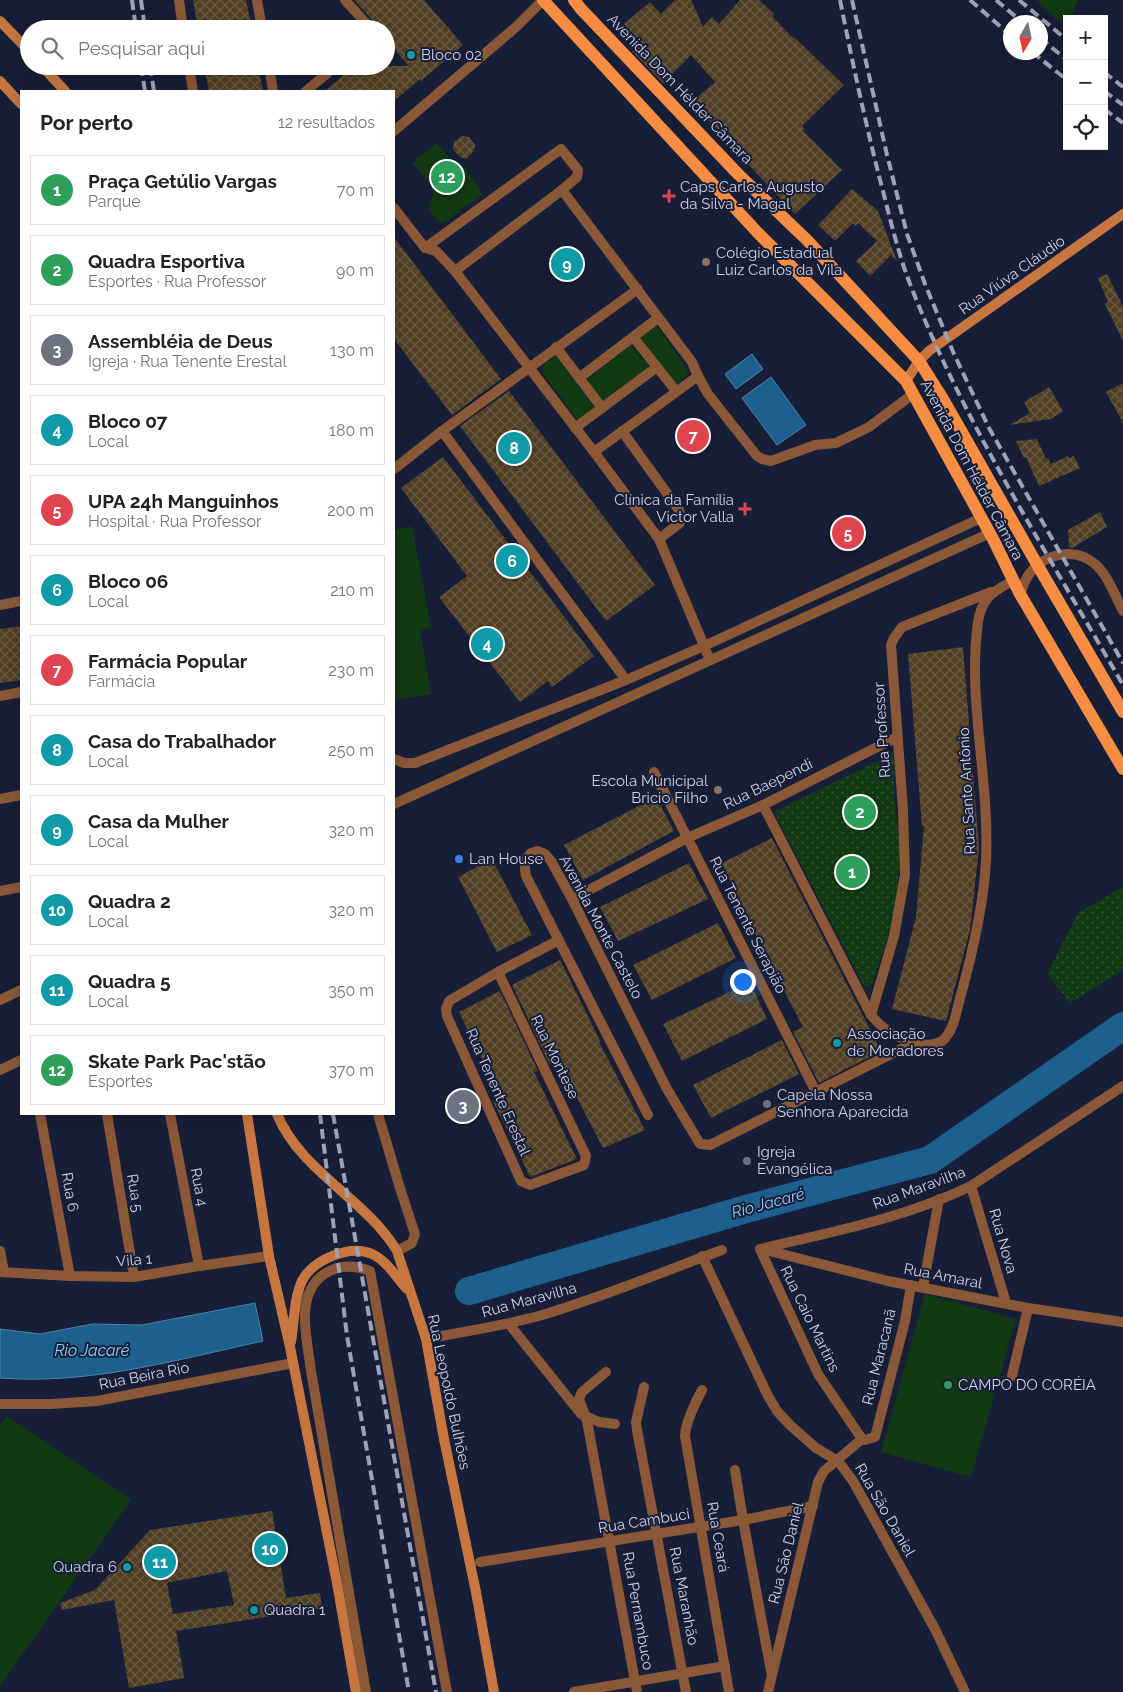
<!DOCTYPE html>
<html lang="pt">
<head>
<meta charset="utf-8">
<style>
	:root { --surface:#fff; --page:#f6f6f6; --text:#222; --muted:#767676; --line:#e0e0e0; --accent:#82546e }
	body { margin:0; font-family:Raleway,sans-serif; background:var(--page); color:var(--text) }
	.controls { position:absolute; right:15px; top:15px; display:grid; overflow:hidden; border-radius:0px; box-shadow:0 2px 12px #0003 }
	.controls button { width:45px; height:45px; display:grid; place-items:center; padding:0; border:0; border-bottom:1px solid var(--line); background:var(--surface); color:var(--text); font:25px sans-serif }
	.compass { position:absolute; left:1003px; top:15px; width:45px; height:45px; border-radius:50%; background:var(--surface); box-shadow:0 2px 12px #0003; rotate:189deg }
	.you { position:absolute; left:742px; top:981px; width:18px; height:18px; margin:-12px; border:4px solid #fff; border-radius:50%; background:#1a73e8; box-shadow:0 0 0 8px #1a73e833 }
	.badge { display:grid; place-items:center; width:32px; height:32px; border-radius:50%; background:var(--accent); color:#fff; font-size:16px; font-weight:700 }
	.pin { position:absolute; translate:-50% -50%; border:2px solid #fff; box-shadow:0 1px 5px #0006 }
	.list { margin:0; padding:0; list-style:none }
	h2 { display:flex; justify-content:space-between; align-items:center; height:65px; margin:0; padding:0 20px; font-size:21px }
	h2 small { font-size:16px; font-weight:400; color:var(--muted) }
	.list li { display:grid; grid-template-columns:32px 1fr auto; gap:15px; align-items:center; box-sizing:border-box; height:70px; margin:0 10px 10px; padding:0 10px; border:1px solid var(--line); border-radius:0px }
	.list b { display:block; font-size:19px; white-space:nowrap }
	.list p { margin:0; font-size:16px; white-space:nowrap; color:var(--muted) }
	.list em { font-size:16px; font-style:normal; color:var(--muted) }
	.icon { flex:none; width:28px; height:28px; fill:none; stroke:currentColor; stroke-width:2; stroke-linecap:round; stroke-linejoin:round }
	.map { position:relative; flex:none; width:1123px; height:1692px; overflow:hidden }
	.search { position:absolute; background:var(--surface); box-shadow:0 2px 12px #0003; left:20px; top:20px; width:375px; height:55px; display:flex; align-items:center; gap:12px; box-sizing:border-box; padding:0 18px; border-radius:28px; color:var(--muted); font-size:19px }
	.panel { position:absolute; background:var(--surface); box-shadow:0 2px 12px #0003; left:20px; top:90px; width:375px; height:1025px; border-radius:0px }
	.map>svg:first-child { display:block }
	.grass { fill:#123a12 }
	.park { fill:url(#park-dots) }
	.water { fill:#1d608d; stroke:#5282a7 }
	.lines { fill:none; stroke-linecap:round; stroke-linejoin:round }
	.river { stroke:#1d608d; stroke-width:28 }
	.building { fill:url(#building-cross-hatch); fill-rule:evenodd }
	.street { stroke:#8a5837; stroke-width:10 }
	.secondary { stroke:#c7763f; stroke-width:10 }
	.primary { stroke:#f68d43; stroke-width:12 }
	.rail { stroke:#9da3b6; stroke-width:4; stroke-dasharray:10 5; stroke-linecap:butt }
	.culture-dot { fill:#0f9aa8; stroke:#171e37; stroke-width:2 }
	.health-dot { fill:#e0444e; stroke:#171e37; stroke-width:2 }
	.education-dot { fill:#8d6e63; stroke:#171e37; stroke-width:2 }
	.shop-dot { fill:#3f7fe0; stroke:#171e37; stroke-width:2 }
	.worship-dot { fill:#6b7280; stroke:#171e37; stroke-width:2 }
	.leisure-dot { fill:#2e9e5b; stroke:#171e37; stroke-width:2 }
	.labels { text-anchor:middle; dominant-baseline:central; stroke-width:4; stroke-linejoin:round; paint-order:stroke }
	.poi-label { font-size:15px; fill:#ccd2e3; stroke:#171e37; text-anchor:start }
	.street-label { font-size:15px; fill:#ccd2e3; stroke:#171e37 }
	.water-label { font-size:16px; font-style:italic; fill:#92cefe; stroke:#171e37 }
</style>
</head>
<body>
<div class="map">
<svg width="1123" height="1692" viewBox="0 0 1123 1692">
	<defs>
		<pattern id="park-dots" width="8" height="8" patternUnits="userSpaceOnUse" patternTransform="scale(1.25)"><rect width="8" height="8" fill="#123a12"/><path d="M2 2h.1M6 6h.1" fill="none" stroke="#335634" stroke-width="1.8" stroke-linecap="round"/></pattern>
		<pattern id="building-cross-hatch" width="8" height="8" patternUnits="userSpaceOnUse" patternTransform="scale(1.25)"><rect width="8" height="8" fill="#513f23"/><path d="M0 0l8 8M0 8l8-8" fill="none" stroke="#695a43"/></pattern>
	</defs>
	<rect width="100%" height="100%" fill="#171e37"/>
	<g class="grass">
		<path d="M1036,0H1078L1071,19H1067V21L1058,20Z"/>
		<path d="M437,143L457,167L465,168L483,194L443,223C438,222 437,220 434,216C423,203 438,198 431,186C427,178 418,170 412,163Z"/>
		<path d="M655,324L688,370L686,376L675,385L638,337Z"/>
		<path d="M631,345L649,367L603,401L587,380Z"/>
		<path d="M556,356L596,410L579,422L543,373L544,364Z"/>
		<path d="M412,526L431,627L420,630L431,694L394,700V530Z"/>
		<path d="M925,1294L1016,1319L971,1477L881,1452Z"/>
		<path d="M7,1416L131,1500L0,1686V1425Z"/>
	</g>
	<g class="park">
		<path d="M894,753V797L900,850L897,893L888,936L872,984L868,987L864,986L774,812Z"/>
		<path d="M1123,887V970L1070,1003L1047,974L1078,913Z"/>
	</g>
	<g class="water">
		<path d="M752,354L763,369L736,389L725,374Z"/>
		<path d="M771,377L806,425L777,445L742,398Z"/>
		<path d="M255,1303L263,1341C176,1360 89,1385 0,1378V1329L40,1334L92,1324L142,1325Z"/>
	</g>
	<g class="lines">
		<path class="river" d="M469,1291L746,1209L930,1160L1123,1026"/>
	</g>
	<g class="building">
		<path d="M193,0H246L252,29H198Z"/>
		<path d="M354,0H424L463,45L421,81L420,79L394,101V91H325L354,66H409L386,40V29H378L376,24Z"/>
		<path d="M675,0H691L703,27L712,17L719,24L740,0H759L774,14L772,16L794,39L795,38L844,85L802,126L805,130L803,131L842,170L795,214L745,161L746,159L692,102L715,82L691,55L663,83L632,51L635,48L633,43L638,39L624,24L650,2L661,14Z"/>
		<path d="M204,66H258L263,91H209Z"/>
		<path d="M462,136L469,137L475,145L474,151L466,159L460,157L453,149L454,142Z"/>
		<path d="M852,189L878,211L897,261L891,255L870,276L856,261L877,241L858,223L856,226L853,223L835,241L818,225Z"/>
		<path d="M394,237L501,379L452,415L394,339Z"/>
		<path d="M568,252L578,264L566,275L555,263Z"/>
		<path d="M1107,274L1123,307V341L1105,304L1108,302L1098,278Z"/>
		<path d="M1123,383V423L1106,392Z"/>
		<path d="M1049,387L1063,411L1051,419L1010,425L1030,413L1024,402Z"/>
		<path d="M509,391L655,585L606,621L460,426Z"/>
		<path d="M1037,439L1046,459L1048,458L1051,464L1068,456L1069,458L1074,456L1080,468L1039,486L1026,457L1024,458L1016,441Z"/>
		<path d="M443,457L594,656L552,687L548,681L520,702L439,597L467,576L401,488Z"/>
		<path d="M1100,512L1107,527L1072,548L1069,547L1068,530Z"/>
		<path d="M21,626V680L0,683V629Z"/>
		<path d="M963,647L979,849L970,930L946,1021L892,1009L916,917L924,826H922L908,654Z"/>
		<path d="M656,797L674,831L583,880L564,845Z"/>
		<path d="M772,838L881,1051L819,1083L793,1032L803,1027L761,946L722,863Z"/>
		<path d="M492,859L532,935L497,952L458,877Z"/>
		<path d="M689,863L708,899L618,941L600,907Z"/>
		<path d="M718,923L736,958L652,1000L633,965Z"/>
		<path d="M560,960L600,1041L599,1042L645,1130L603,1148L558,1061L550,1065L512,985Z"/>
		<path d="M750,982L767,1019L682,1061L663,1024Z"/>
		<path d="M500,991L538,1071L534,1072L577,1159L530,1177L493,1101L501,1097L459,1012Z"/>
		<path d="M782,1040L799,1074L711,1118L693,1085Z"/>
		<path d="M272,1511L286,1598L320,1593L322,1608L176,1631L184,1678L129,1688L114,1600L62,1610L60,1603L95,1590L150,1530ZM227,1571L234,1605L173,1614L167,1583Z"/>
	</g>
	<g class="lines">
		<g class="street">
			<path d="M179,0L183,29"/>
			<path d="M257,0L262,29"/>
			<path d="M345,0L371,29"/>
			<path d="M189,66L193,91"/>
			<path d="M269,66L273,91"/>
			<path d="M306,91L336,66"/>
			<path d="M394,131L516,27L543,0"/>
			<path d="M562,190L692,362L698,376L594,452L455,271Z"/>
			<path d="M394,208L425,248"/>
			<path d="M455,271L436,251L425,248L561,149L578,170L577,177L562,190"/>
			<path d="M633,337L676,391"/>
			<path d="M556,347L602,408"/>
			<path d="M698,376L708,394L757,456L762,459L771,461L815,445L836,443L869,427L913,394"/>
			<path d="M579,378L658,318"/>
			<path d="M575,428L657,367"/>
			<path d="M442,431L638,289"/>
			<path d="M622,431L679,510L681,518L680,523L659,539"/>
			<path d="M594,452L659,539L710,660"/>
			<path d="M394,469L442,431L626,680"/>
			<path d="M1020,594C1023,587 1025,579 1030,573C1046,553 1075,547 1095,564C1108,575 1115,596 1123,611"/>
			<path d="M0,605L21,601"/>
			<path d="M0,696L21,692"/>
			<path d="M394,759L404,763H415L626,680L704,646L981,518"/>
			<path d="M654,772L816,1092"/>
			<path d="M0,799L21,795"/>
			<path d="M394,804L990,533"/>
			<path d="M763,805L871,1015C885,1033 901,1039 922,1044C930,1046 941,1044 946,1037C954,1027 956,1014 959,1002C971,959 984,904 986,860C990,781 967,700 978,622C982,597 993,592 1012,581"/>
			<path d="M0,891L21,887"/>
			<path d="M572,899L687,838L763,805L897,737"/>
			<path d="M498,972L586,1156L584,1165L530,1185L521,1181L447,1016L446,1009L449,1001L498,972L559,940"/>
			<path d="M0,1000L21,990"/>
			<path d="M871,1015L894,936L905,875L903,810L891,645L894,638L902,627L991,592"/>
			<path d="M0,1070L21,1060"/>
			<path d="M40,1114L70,1276"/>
			<path d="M107,1114L134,1277"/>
			<path d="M170,1114L199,1266"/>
			<path d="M378,1114L399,1185L415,1234L412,1243L397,1251"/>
			<path d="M648,1115L526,876C524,866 524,860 531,853L538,851L545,854L551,861L572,899L667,1089L700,1144L710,1145L915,1042"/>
			<path d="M971,1186L1006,1303"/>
			<path d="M760,1249C831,1232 905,1218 971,1186L1123,1086"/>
			<path d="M760,1249L818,1374L862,1439L865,1440L875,1437L905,1321L911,1285"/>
			<path d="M762,1249L888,1281L1028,1308L1123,1322"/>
			<path d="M0,1251L4,1272"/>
			<path d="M702,1256L768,1396L777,1411L790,1425L816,1448L838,1461L853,1481L935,1629L965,1692"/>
			<path d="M0,1272L70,1276L134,1277L199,1266L269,1256"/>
			<path d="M923,1287L939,1199"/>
			<path d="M509,1324L581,1414L599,1422L615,1424"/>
			<path d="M426,1339C465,1331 504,1326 542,1315C603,1297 662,1272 722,1250"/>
			<path d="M606,1372L582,1392L579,1399L587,1421L637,1692"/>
			<path d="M1012,1376L1028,1308"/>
			<path d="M644,1387L636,1422L637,1430L686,1692"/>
			<path d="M702,1390C696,1401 685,1424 685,1436L729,1692"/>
			<path d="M0,1404H51L97,1401L293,1363"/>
			<path d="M735,1470L743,1520L771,1671"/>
			<path d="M480,1562L743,1520L813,1506"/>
			<path d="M366,1692L311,1371C309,1353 304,1332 305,1313C307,1276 336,1258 370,1271L447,1692"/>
			<path d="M574,1692L725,1666"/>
			<path d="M768,1692L818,1482L824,1471L862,1439"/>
		</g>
		<g class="secondary">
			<path d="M0,21L29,51"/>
			<path d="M42,66L65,91"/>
			<path d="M0,81L21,104"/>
			<path d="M906,381L919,361L929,351L1123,214"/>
			<path d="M247,1114L269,1256L290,1347L337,1583L356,1692"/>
			<path d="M277,1114C301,1172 365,1198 397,1251L426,1339L444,1439L476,1592L494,1692"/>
			<path d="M291,1342C294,1324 294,1297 302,1281C312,1260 350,1244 372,1254C386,1260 397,1278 407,1289"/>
		</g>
		<g class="primary">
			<path d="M543,0L758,233L906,381L993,539L1020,594L1123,769"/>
			<path d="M574,0L581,9L738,174L807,240L919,361L943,399L1038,566L1123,712"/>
		</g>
		<g class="rail">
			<path d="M132,0L136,29"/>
			<path d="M141,0L145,29"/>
			<path d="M840,0C853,65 867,131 884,195C892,227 900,259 912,289C967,428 1049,556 1123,685"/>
			<path d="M852,0L887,155L907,234L925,284L954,354L989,428L1123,663"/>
			<path d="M970,0L1010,35"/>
			<path d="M996,0L1022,22"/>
			<path d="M1019,0L1067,40"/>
			<path d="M1040,38L1067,60"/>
			<path d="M1032,52L1067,80"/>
			<path d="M141,66L145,91"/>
			<path d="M150,66L154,91"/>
			<path d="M1104,72L1123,87"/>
			<path d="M1104,91L1123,105"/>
			<path d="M1104,109L1123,123"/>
			<path d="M320,1114L347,1336L409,1692"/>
			<path d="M333,1114L436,1692"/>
		</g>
	</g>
	<g class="culture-dot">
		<circle cx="411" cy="55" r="5"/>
		<circle cx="837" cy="1043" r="5"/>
		<circle cx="127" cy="1567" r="5"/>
		<circle cx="254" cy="1610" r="5"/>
	</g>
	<g class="health-dot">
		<path d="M666.5 188.5h5v5h5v5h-5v5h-5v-5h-5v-5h5z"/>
		<path d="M742.5 501.5h5v5h5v5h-5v5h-5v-5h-5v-5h5z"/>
	</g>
	<g class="education-dot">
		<circle cx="706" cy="262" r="5"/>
		<circle cx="718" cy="790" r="5"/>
	</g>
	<circle class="shop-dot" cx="459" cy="859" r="5"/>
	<g class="worship-dot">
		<circle cx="767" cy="1104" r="5"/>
		<circle cx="747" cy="1161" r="5"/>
	</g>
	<circle class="leisure-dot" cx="948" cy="1385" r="5"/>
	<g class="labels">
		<g class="poi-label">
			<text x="421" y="55">Bloco 02</text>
			<text x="680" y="187">Caps Carlos Augusto<tspan x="680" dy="17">da Silva - Magal</tspan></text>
			<text x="716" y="253">Colégio Estadual<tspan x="716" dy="17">Luiz Carlos da Vila</tspan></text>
			<text x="734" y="500" text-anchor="end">Clínica da Família<tspan x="734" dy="17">Victor Valla</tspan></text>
			<text x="708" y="781" text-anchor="end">Escola Municipal<tspan x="708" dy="17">Bricio Filho</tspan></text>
			<text x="469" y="859">Lan House</text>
			<text x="847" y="1034">Associação<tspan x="847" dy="17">de Moradores</tspan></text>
			<text x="777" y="1095">Capela Nossa<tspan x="777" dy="17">Senhora Aparecida</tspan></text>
			<text x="757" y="1152">Igreja<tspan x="757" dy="17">Evangélica</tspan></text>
			<text x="958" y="1385">CAMPO DO CORÉIA</text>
			<text x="117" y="1567" text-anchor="end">Quadra 6</text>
			<text x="264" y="1610">Quadra 1</text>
		</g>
		<g class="street-label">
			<text transform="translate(680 89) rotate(46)">Avenida Dom Hélder Câmara</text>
			<text transform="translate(1012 275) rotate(-35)">Rua Viúva Cláudio</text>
			<text transform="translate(972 470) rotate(62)">Avenida Dom Hélder Câmara</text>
			<text transform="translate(882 730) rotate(-94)">Rua Professor</text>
			<text transform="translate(768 784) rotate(-26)">Rua Baependi</text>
			<text transform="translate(967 791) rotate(-93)">Rua Santo Antônio</text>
			<text transform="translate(748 925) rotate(63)">Rua Tenente Serapião</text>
			<text transform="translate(601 927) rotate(62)">Avenida Monte Castelo</text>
			<text transform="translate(555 1057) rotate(64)">Rua Montese</text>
			<text transform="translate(498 1092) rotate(66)">Rua Tenente Erestal</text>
			<text transform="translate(199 1187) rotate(79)">Rua 4</text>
			<text transform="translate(919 1188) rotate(-20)">Rua Maravilha</text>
			<text transform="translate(70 1192) rotate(80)">Rua 6</text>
			<text transform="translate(135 1193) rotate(81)">Rua 5</text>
			<text transform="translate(1003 1241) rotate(74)">Rua Nova</text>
			<text transform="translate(134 1260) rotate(-5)">Vila 1</text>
			<text transform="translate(943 1276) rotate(11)">Rua Amaral</text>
			<text transform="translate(529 1300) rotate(-15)">Rua Maravilha</text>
			<text transform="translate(810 1319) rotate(64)">Rua Caio Martins</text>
			<text transform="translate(879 1357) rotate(-76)">Rua Maracanã</text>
			<text transform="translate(144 1376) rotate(-11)">Rua Beira Rio</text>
			<text transform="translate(449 1392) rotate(78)">Rua Leopoldo Bulhões</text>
			<text transform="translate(885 1510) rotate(60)">Rua São Daniel</text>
			<text transform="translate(644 1521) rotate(-9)">Rua Cambuci</text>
			<text transform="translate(718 1537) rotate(80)">Rua Ceará</text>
			<text transform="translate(786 1553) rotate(-76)">Rua Sāo Daniel</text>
			<text transform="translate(684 1596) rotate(79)">Rua Maranhão</text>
			<text transform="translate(638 1611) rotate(80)">Rua Pernambuco</text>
		</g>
		<g class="water-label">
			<text transform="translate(768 1203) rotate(-15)">Rio Jacaré</text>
			<text x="92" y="1350">Rio Jacaré</text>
		</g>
	</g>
</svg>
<div class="controls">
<button>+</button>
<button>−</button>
<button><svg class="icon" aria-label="locate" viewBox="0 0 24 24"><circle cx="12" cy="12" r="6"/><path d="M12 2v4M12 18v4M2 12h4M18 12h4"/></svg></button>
</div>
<svg class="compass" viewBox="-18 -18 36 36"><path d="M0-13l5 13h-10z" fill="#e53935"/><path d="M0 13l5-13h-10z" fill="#767676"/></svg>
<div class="you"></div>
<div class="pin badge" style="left:852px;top:872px;background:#2e9e5b">1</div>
<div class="pin badge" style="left:860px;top:812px;background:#2e9e5b">2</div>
<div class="pin badge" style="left:463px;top:1106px;background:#6b7280">3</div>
<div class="pin badge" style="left:487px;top:644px;background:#0f9aa8">4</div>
<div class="pin badge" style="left:848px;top:533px;background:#e0444e">5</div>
<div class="pin badge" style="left:512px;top:561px;background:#0f9aa8">6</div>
<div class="pin badge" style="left:693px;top:436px;background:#e0444e">7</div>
<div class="pin badge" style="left:514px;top:448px;background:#0f9aa8">8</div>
<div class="pin badge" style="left:567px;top:264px;background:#0f9aa8">9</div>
<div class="pin badge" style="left:270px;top:1549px;background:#0f9aa8">10</div>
<div class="pin badge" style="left:160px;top:1562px;background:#0f9aa8">11</div>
<div class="pin badge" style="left:447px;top:177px;background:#2e9e5b">12</div>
<div class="search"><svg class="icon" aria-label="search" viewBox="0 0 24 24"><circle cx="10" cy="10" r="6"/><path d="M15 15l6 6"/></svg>Pesquisar aqui</div>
<section class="panel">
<h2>Por perto<small>12 resultados</small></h2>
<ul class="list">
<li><span class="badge" style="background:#2e9e5b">1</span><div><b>Praça Getúlio Vargas</b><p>Parque</p></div><em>70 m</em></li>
<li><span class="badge" style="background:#2e9e5b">2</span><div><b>Quadra Esportiva</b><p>Esportes · Rua Professor</p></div><em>90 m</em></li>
<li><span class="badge" style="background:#6b7280">3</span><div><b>Assembléia de Deus</b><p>Igreja · Rua Tenente Erestal</p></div><em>130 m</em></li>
<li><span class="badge" style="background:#0f9aa8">4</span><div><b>Bloco 07</b><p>Local</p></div><em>180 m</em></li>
<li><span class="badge" style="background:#e0444e">5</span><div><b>UPA 24h Manguinhos</b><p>Hospital · Rua Professor</p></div><em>200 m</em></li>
<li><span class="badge" style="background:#0f9aa8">6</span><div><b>Bloco 06</b><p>Local</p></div><em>210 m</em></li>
<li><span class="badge" style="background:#e0444e">7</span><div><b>Farmácia Popular</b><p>Farmácia</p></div><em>230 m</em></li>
<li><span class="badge" style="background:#0f9aa8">8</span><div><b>Casa do Trabalhador</b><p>Local</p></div><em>250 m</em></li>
<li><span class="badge" style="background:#0f9aa8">9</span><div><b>Casa da Mulher</b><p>Local</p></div><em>320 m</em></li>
<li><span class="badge" style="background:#0f9aa8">10</span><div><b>Quadra 2</b><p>Local</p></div><em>320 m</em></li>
<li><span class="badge" style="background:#0f9aa8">11</span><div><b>Quadra 5</b><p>Local</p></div><em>350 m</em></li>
<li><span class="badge" style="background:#2e9e5b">12</span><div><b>Skate Park Pac'stão</b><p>Esportes</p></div><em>370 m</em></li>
</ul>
</section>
</div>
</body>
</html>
